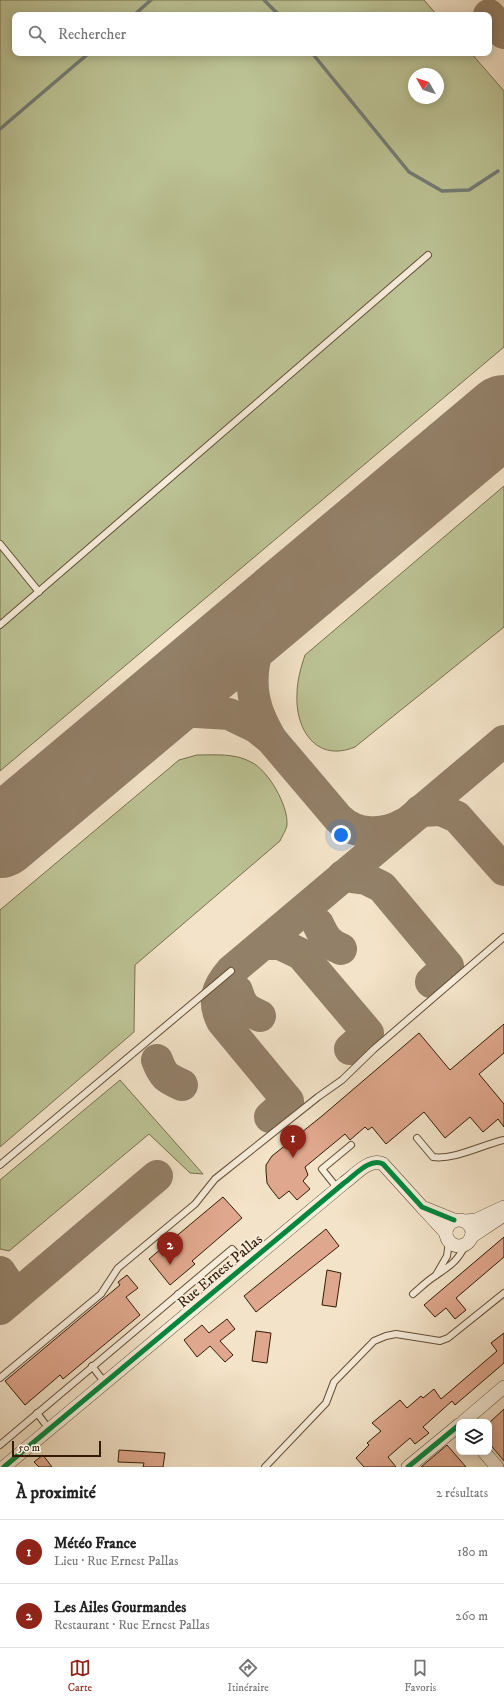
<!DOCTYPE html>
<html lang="fr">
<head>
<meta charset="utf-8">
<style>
	:root { --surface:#fff; --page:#f6f6f6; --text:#222; --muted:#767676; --line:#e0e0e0; --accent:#8f2418 }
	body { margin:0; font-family:"IM FELL DW Pica",serif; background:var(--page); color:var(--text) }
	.controls { position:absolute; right:12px; bottom:12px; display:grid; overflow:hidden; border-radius:8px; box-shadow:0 2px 10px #0003 }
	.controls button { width:36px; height:36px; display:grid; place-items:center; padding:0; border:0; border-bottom:1px solid var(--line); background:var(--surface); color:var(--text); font:20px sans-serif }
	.compass { position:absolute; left:408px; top:68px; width:36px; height:36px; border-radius:50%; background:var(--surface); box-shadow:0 2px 10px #0003; rotate:309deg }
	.scale { position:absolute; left:12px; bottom:10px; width:89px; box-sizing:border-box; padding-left:4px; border:2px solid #331c07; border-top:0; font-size:11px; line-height:14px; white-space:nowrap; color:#331c07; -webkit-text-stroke:3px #f7eddb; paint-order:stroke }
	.you { position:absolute; left:341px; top:835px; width:14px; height:14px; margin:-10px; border:3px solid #fff; border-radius:50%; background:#1a73e8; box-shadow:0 0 0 6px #1a73e833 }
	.badge { display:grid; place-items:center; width:26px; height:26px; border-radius:50%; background:var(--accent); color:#fff; font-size:13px; font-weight:700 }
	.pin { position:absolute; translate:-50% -33px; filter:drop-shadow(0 1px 2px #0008) }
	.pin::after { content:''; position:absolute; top:21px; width:14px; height:12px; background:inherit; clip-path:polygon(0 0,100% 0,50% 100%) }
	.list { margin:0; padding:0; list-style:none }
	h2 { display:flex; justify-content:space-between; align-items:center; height:52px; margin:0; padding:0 16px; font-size:17px }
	h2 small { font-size:13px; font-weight:400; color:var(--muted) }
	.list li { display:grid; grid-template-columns:26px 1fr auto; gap:12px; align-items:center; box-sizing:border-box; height:64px; padding:0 16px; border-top:1px solid var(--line) }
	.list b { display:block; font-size:15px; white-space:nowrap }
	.list p { margin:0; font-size:13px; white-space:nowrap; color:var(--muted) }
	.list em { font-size:13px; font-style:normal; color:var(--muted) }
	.icon { flex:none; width:22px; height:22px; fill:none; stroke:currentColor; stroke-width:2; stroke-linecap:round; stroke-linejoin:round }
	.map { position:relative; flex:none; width:504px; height:1467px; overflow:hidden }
	.search { position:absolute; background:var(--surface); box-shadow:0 2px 10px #0003; left:12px; right:12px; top:12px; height:44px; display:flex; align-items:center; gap:10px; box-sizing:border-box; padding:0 14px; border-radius:8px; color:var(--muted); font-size:15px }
	.sheet { height:180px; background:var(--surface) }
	nav { display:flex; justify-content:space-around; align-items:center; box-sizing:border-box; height:56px; border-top:1px solid var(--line); background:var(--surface); font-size:11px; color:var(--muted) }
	nav a { display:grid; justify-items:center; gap:2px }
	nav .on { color:var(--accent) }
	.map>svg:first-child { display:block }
	.green { fill:#bcc395; stroke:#78704e; fill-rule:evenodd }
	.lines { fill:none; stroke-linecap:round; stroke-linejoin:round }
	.stream { stroke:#737c75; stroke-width:3.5 }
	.taxiway { stroke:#938068; stroke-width:32 }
	.runway { stroke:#938068; stroke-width:80 }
	.building { fill:#dfa78d; stroke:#331c07 }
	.service-casing { stroke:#634e37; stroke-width:8 }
	.minor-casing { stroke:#634e37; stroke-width:14 }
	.service { stroke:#f7eddb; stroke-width:6 }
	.minor { stroke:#f7eddb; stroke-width:13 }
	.cycleway-casing { stroke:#f7eddb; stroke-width:8 }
	.cycleway { stroke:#00873e; stroke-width:5 }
	.labels { text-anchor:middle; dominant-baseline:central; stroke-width:3.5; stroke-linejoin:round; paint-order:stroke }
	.street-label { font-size:15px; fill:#331c07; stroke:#f7eddb }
</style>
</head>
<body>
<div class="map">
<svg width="504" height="1467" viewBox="0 0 504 1467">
	<rect width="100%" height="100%" fill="#f3e3c8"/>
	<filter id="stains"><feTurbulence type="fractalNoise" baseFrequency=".005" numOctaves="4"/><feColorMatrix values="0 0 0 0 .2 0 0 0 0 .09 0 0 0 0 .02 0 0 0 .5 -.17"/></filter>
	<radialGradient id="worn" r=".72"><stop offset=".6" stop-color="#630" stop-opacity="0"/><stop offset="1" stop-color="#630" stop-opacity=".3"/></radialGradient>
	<g class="green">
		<path d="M0,0H424L437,15H15V53H471L504,91V347L0,771ZM414,74H438V98H414Z"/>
		<path d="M504,486V627L355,747C316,763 295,729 297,694C297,681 301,667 305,655Z"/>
		<path d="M197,755C214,755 235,753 251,762C268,770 288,805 287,824C287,829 282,836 280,841L135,965L134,1032L0,1147V910L179,760Z"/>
		<path d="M120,1080L203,1174L190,1173L149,1134L9,1251L0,1249V1180Z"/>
	</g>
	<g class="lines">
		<g class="stream">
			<path d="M264,0L279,15"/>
			<path d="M134,15L151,0"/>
			<path d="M312,53L409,172L442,191L469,190L498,171"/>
			<path d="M0,129L89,53"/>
		</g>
		<g class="taxiway">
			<path d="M489,15L504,33"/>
			<path d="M473,441L504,431"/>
			<path d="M124,734L152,719L181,711L229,714L256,727L271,739L338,818C356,836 383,836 404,824"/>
			<path d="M271,739C266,730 260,719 257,709C244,668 261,632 285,601"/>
			<path d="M420,811L441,810L457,817L504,870"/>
			<path d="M343,876L366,879L382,887L448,966L431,982"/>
			<path d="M318,924C324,937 328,944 341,949"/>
			<path d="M264,944H280L301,954L368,1033L350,1049"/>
			<path d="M237,991C242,1007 245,1009 260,1016"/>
			<path d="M157,1060C163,1076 166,1078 182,1085"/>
			<path d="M270,1117L288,1101L222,1021C212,1001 217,987 231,971L504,741"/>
			<path d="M0,1272L8,1284L9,1301"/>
			<path d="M0,1309L157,1176"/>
		</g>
		<path class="runway" d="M0,838L504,415"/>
	</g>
	<g class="building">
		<path d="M504,1024V1053L479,1074L504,1104V1127L498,1119L483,1132L470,1117L445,1138L424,1112L386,1144L372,1127L368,1130L365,1127L350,1140L345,1134L305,1167L308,1175L303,1181L310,1189L297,1200L289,1191L279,1199L271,1189L267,1183L266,1171V1165L272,1156L322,1116L419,1033L450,1070Z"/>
		<path d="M223,1197L242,1218L199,1255L192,1261L195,1264L170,1285L149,1259Z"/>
		<path d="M326,1229L339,1246L256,1312L244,1296Z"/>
		<path d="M504,1237V1257L456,1298L466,1310L455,1319L446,1308L435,1317L424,1305Z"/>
		<path d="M327,1270L341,1273L336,1307L322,1305Z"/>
		<path d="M127,1275L138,1288L126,1297L140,1315L63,1379L60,1375L25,1405L5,1381L120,1285L118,1282Z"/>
		<path d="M227,1319L235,1329L220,1341L233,1355L225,1362L210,1346L197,1357L184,1340L202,1325L209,1333Z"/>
		<path d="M256,1331L271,1333L267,1363L252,1361Z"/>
		<path d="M504,1333V1363L455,1405L452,1401L423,1427L429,1433L415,1444L410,1438L388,1457L396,1467H364L356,1458L369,1445L367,1443L381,1431L372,1423L400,1400L407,1408L421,1396L423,1398L434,1389L441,1399L497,1351L491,1343Z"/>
		<path d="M504,1409V1461L489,1443V1423Z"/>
		<path d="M447,1445L466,1467H421Z"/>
		<path d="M119,1450L165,1453L163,1467H143L144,1463L118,1462Z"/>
		<path d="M43,1455L52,1467H39L34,1462Z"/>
	</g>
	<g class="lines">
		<defs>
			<g id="service">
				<path d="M0,544L39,592"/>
				<path d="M0,625L428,255"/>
				<path d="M417,1138L433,1157C454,1160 482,1145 504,1140"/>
				<path d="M0,1165L231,971"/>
				<path d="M338,1189L322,1169L351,1145"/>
				<path d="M436,1275L447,1256L449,1241"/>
				<path d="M178,1294L192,1311"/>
				<path d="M413,1294C420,1288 427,1281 435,1276C451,1265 457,1262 466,1244"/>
				<path d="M92,1366L105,1383"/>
				<path d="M0,1378L101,1294L118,1268L195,1204L215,1179L318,1097L342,1080L374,1049L504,937"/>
				<path d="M37,1413L49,1429"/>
				<path d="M0,1445L232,1249L246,1265"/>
				<path d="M265,1467L326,1403L334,1382L374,1341L386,1336L396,1334L440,1341L448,1338L504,1293"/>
			</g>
			<g id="minor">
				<path d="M423,1208L446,1233"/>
				<circle cx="459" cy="1233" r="13"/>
				<path d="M466,1221L476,1220L504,1207"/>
				<path d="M471,1237L504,1215"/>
				<path d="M463,1422L504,1387"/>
				<path d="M484,1452L497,1467"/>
				<path d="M4,1467L344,1183C354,1176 370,1157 383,1164L422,1207L454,1220"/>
				<path d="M408,1467L459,1425"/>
			</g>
		</defs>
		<use href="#service" class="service-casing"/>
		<use href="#minor" class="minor-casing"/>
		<use href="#service" class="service"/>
		<use href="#minor" class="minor"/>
		<defs>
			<g id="cycleway">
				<path d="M4,1467L344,1183C354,1176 370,1157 383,1164L422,1207L454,1220"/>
				<path d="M408,1467L459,1425"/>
			</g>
		</defs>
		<use href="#cycleway" class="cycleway-casing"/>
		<use href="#cycleway" class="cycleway"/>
	</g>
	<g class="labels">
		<g class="street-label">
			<text transform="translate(220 1271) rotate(-40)">Rue Ernest Pallas</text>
		</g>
	</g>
	<rect width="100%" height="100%" filter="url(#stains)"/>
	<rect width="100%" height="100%" fill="url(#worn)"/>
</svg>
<div class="controls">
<button><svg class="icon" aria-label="layers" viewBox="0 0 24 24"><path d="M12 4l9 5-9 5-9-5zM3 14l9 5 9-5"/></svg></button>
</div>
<svg class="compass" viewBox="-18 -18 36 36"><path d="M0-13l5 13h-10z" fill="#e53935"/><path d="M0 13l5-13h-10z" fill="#767676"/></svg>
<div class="scale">50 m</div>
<div class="you"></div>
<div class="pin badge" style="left:293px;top:1158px">1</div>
<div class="pin badge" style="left:170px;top:1265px">2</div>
<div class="search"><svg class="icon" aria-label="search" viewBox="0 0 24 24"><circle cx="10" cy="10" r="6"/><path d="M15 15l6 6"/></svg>Rechercher</div>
</div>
<section class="sheet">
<h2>À proximité<small>2 résultats</small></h2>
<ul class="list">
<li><span class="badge">1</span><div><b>Météo France</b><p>Lieu · Rue Ernest Pallas</p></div><em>180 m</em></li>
<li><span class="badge">2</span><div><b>Les Ailes Gourmandes</b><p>Restaurant · Rue Ernest Pallas</p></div><em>260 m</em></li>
</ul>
</section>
<nav>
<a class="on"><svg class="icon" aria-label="map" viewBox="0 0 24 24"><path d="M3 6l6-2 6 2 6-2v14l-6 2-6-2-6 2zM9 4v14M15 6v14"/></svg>Carte</a>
<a><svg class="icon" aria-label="directions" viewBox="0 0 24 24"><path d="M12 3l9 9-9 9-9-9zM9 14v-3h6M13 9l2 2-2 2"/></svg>Itinéraire</a>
<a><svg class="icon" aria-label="saved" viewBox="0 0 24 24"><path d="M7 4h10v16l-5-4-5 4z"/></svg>Favoris</a>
</nav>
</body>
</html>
